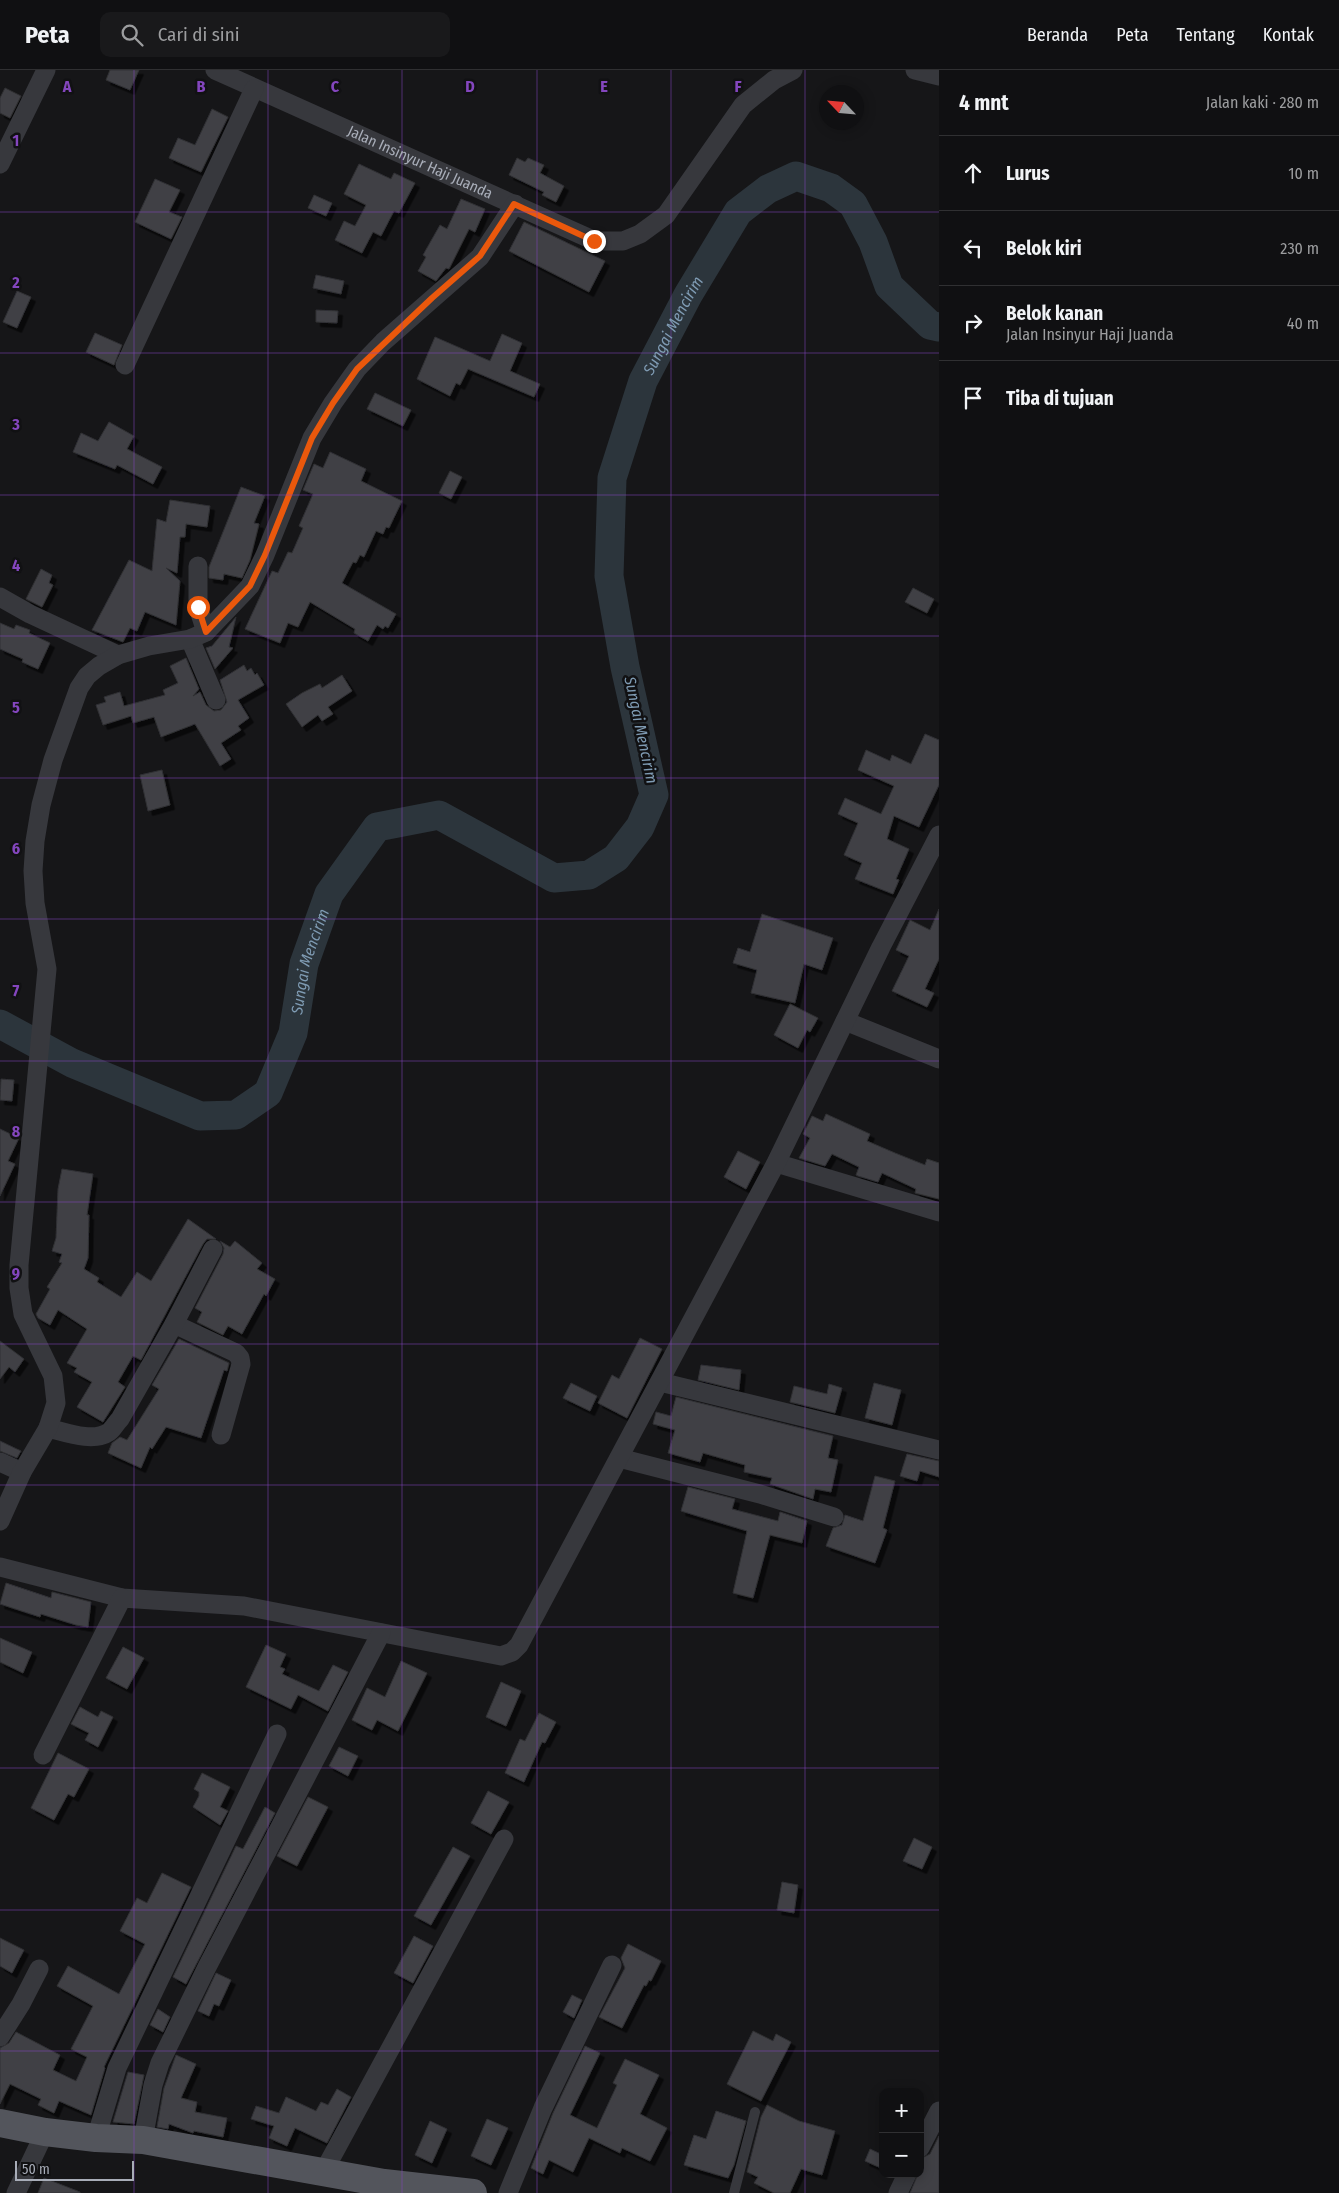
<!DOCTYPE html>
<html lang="id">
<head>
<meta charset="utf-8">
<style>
	:root { --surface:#101012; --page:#19191b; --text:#f1f3f6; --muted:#9c9d9f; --line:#303032 }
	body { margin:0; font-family:"Fira Sans Condensed",sans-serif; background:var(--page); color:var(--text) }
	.controls { position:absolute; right:15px; bottom:15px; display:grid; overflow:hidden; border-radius:10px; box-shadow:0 2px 12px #0003 }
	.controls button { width:45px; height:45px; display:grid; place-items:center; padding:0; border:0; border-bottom:1px solid var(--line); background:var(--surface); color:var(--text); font:25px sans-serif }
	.compass { position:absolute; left:819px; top:15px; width:45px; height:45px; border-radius:50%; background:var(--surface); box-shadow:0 2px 12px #0003; rotate:296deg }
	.scale { position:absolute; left:15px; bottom:12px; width:119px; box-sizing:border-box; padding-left:5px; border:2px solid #a8adb8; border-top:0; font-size:14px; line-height:18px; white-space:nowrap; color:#a8adb8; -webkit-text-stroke:4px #111113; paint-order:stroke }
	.stop { position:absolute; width:15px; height:15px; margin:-11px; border:4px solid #ea580c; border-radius:50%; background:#fff }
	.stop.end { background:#ea580c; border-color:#fff; box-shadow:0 1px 5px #0008 }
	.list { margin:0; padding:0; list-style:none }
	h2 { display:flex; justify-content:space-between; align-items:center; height:65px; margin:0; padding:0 20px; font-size:21px }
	h2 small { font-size:16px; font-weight:400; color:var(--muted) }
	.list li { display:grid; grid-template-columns:32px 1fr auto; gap:15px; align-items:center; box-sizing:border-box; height:75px; padding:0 20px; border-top:1px solid var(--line) }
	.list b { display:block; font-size:19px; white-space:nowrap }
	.list p { margin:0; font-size:16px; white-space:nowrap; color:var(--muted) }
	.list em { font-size:16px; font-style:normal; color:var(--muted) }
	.icon { flex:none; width:28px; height:28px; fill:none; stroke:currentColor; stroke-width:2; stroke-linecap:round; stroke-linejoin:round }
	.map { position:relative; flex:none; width:939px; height:2123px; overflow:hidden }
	header { display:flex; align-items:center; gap:30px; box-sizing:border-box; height:70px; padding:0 25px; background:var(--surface); border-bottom:1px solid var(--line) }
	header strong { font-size:24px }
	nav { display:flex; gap:28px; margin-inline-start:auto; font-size:18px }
	.search { width:350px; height:45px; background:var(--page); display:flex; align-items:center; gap:12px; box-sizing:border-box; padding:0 18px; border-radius:10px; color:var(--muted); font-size:19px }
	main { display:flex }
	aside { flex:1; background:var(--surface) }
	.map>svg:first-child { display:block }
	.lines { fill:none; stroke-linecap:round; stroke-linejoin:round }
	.river { stroke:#2c353c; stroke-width:29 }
	.building { fill:#404145; stroke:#303034; filter:url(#shadow) }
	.service { stroke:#37383d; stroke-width:10 }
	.minor { stroke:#37383d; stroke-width:19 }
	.primary { stroke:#53555c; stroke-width:28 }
	.route { stroke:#ea580c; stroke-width:6 }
	.grid { fill:none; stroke:#8446be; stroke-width:1; stroke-opacity:0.55 }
	.labels { text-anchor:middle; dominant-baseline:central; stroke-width:5; stroke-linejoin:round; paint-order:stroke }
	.street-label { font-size:15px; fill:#a8adb8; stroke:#111113 }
	.water-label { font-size:16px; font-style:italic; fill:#7f9bb3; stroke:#111113 }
	.grid-label { font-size:16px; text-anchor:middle; font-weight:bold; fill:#8446be; stroke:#111113; stroke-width:5; stroke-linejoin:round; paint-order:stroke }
</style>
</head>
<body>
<header>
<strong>Peta</strong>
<div class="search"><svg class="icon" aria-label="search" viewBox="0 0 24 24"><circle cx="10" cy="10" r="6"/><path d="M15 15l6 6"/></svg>Cari di sini</div>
<nav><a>Beranda</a><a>Peta</a><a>Tentang</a><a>Kontak</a></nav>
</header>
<main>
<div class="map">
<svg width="939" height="2123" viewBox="0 0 939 2123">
	<defs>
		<filter id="shadow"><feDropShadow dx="4.5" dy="4.5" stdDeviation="0" flood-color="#0009"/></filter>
	</defs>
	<rect width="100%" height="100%" fill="#161618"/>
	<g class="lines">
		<path class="river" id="s1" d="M0,954L72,993L200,1046L236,1045L268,1023L293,963L304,894L329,824L377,757L439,745L554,808L589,805L616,788L640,757L654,725L625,597L609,506L612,408L643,311L688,225L738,142L768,119L796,106L831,118L853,134L873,172L889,216L930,255L939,257"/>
	</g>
	<g class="building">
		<path d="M110,0H139L130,20L106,10Z"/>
		<path d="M5,18L21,26L10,48L0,43V28Z"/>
		<path d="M212,39L228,47L201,102L169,88L178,68L195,75Z"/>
		<path d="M517,88L525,92L528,88L544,95L540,103L564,116L556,132L542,125L544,122L509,105Z"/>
		<path d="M359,94L391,109L394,103L415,113L399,143L394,141L381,166L373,162L362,183L335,170L344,151L355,156L366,135L344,124Z"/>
		<path d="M155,109L180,120L169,142L182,147L171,169L135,152Z"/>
		<path d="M314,125L332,133L326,146L308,138Z"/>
		<path d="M461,129L485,139L475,162L469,159L449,199L446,198L436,211L418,201L426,187L423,185L440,155L447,159Z"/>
		<path d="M524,152L605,191L589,222L509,181Z"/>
		<path d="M316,205L344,211L341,224L313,218Z"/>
		<path d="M17,221L31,227L17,258L3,252Z"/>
		<path d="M316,240L338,241L337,253L316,252Z"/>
		<path d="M95,263L122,275L114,295L86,282Z"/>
		<path d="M502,264L522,273L510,301L540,314L534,327L468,299L460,315L456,313L450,326L417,309L435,267L490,291Z"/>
		<path d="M375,323L411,340L403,356L367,339Z"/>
		<path d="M109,352L134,366L127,379L162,397L153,414L117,395L115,399L73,382L81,363L98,371Z"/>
		<path d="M330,382L366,399L361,411L402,431L389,458L386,457L383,464L376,461L364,487L360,485L356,493L353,492L342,513L396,544L388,558L385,556L383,559L377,555L368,571L354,563L355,559L310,532L298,557L288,553L280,573L245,559L272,501L278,503L288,482L292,483L303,458L299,456L313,424L303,420L314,394L323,398Z"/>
		<path d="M450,401L462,407L451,429L439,423Z"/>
		<path d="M241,417L265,426L254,453L259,454L250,490L242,508L224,504L223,510L209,508V497Z"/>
		<path d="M170,430L210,436L207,457L186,454L185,467H180L177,503L166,498L180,511L176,555L145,542L137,561L130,558L123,572L92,560L129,490L152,501L157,449L166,452Z"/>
		<path d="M41,499L52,505L49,513L53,515L42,537L26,529Z"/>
		<path d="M913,518L934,529L927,543L905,532Z"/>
		<path d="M236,547L229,577L233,578L215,599L206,578L212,576Z"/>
		<path d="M0,553L14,559L16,555L30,560L29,563L50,573L38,599L22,592L23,589L0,579Z"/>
		<path d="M186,588L199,619L193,626L200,622L206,635L214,641L221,640L227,632L220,610L244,595L247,601L251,598L255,605L257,603L264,615L238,630L249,648L238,656L241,660L221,673L231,689L220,696L195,654L161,667L154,647L133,653L131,646L103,655L96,635L106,632L104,627L120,622L124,636L165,625L163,620L178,613L170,596Z"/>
		<path d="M342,605L352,621L328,637L333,644L322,651L318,645L302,657L286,634L302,623L320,614L322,618Z"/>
		<path d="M925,664L939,670V715L919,757L894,746L887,769L909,779L896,809L899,810L893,824L855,809L862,793L844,785L858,753L838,744L845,728L881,744L894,716L858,700L866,680L890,691L892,685L911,694Z"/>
		<path d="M162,700L170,735L148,741L140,705Z"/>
		<path d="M939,839V889L925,919L934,923L927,937L892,921L909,886L896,880L910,850L930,860Z"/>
		<path d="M762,844L833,868L822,900L804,894L795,933L751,923L757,900L733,893L738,878L750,882Z"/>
		<path d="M790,934L818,948L810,962L807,960L798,978L774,965Z"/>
		<path d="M1,1009L14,1010L12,1031L0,1030Z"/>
		<path d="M826,1044L870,1064L867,1071L895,1083L925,1095L927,1089L939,1093V1129L915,1123L916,1119L882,1103L878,1112L858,1106L856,1105L859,1097L832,1084L825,1096L799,1088L810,1068L803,1064L812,1046L823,1051Z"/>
		<path d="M0,1059L19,1068L8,1091L15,1094L0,1126Z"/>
		<path d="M738,1081L760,1092L746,1119L724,1107Z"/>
		<path d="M62,1099L93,1104L87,1145H89L88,1188L84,1199L99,1208L97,1212L121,1227L137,1202L151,1211L188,1149L216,1169H207L203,1174L141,1290L133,1286L118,1312L125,1317L103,1352L77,1337L92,1312L74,1302L77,1298L67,1293L87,1259L58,1240L50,1255L38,1248L36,1244L50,1219L47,1217L62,1193L59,1192L62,1184L52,1181L56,1168L58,1119Z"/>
		<path d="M220,1171L230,1177L235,1171L262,1193L257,1199L275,1209L266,1226L264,1224L242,1264L228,1256L223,1265L197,1252L202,1242L195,1238L223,1184L224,1178Z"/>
		<path d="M640,1268L662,1279L627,1348L598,1333L612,1305L619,1309Z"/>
		<path d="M179,1269L229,1293L227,1301L224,1300L201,1368L166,1357L152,1379L150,1377L141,1398L108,1383L112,1373L120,1367L127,1370L159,1319L152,1315Z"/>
		<path d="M0,1271L24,1289L15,1302L9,1297L0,1309Z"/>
		<path d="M701,1295L741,1300L739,1320L698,1310Z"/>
		<path d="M571,1313L597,1326L590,1341L563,1328Z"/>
		<path d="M874,1313L901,1320L892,1355L865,1348Z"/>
		<path d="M829,1314L842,1318L835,1343L790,1332L794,1316L827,1324Z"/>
		<path d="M676,1327L833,1366L828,1388L838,1390L831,1422L815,1419L813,1429L770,1414L772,1408L744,1402L745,1395L703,1383L700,1392L668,1383L675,1360L653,1354L656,1342L671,1346Z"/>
		<path d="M0,1371L21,1381L17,1388L0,1381Z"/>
		<path d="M907,1384L939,1391V1407L920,1401L917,1411L900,1406Z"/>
		<path d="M875,1406L895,1411L883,1458L887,1460L875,1493L826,1476L833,1458L842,1455L845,1445L863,1451Z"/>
		<path d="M688,1417L735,1429L732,1439L778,1451L780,1442L807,1451L802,1473L770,1465L753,1528L733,1523L747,1461L681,1441Z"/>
		<path d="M6,1513L51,1528L52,1522L91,1532L88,1557L76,1555L41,1544L40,1547L0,1534Z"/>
		<path d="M0,1568L32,1582L23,1603L0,1592Z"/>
		<path d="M266,1575L286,1584L280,1597L285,1599L282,1604L319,1621L333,1595L348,1602L328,1641L298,1625L291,1639L246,1617Z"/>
		<path d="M123,1577L144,1588L127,1619L106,1608Z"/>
		<path d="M401,1591L427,1603L398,1661L377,1650L372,1660L352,1650L367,1618L385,1627Z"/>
		<path d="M501,1612L521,1621L506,1656L486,1647Z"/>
		<path d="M80,1637L98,1647L101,1641L113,1647L98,1677L85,1670L89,1663L71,1654Z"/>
		<path d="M539,1643L556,1652L545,1673L542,1672L524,1712L505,1703L520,1669L525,1671Z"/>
		<path d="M339,1677L358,1686L348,1706L329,1696Z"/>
		<path d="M58,1683L89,1699L74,1727L68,1724L54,1750L31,1738Z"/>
		<path d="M202,1703L230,1717L220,1737L228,1741L220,1755L193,1737L199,1726V1722L194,1719Z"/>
		<path d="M488,1721L509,1732L491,1764L471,1753Z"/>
		<path d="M308,1727L328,1737L297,1796L277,1786Z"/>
		<path d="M265,1737L275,1743L186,1914L173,1907L236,1776L243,1779Z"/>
		<path d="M914,1768L932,1777L922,1799L903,1791Z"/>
		<path d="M453,1777L470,1786L431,1855L414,1846Z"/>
		<path d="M162,1803L191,1817L104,1997L105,1998L91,2045L59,2031L54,2043L38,2035L41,2029L10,2014L0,2034V1978L9,1973L16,1962L60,1985L53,2000L76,2011L87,1987L71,1979L93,1936L57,1916L68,1896L119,1924L145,1874L120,1861L137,1828L147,1833Z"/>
		<path d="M782,1812L798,1815L794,1843L777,1840Z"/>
		<path d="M414,1866L433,1876L413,1913L394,1903Z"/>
		<path d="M0,1868L24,1880L12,1903L0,1896Z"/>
		<path d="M628,1874L661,1891L651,1911L649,1910L646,1916L644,1915L622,1958L599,1947L625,1898L621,1888Z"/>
		<path d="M216,1903L231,1910L219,1936L214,1934L209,1946L198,1941Z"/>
		<path d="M572,1925L582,1930L574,1948L563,1942Z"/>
		<path d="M158,1939L170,1947L163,1962L150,1955Z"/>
		<path d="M753,1961L773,1971L776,1964L791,1972L761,2031L727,2014Z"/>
		<path d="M585,1976L600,1983L570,2045L597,2058L617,2015L613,2013L625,1989L659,2005L640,2044L667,2058L650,2091L622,2078L620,2083L589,2068L573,2102L549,2090L543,2104L531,2098L553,2043Z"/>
		<path d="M176,1985L196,1994L181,2028L197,2032L195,2042L227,2048L223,2067L194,2061L193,2063L169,2054L168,2059L157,2057L164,2018Z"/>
		<path d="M128,2002L144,2005L134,2054L113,2052Z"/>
		<path d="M337,2019L351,2027L327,2073L295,2058L287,2076L269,2068L274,2056L251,2049L256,2036L279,2043L286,2027L316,2041L321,2032L328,2035Z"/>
		<path d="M767,2035L799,2051L835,2061L822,2105L801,2099L790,2123H774L754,2113L758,2107L747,2102L761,2047Z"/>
		<path d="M716,2041L746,2051L734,2095L728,2108L684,2095L694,2065L706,2069Z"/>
		<path d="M487,2049L508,2058L491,2095L471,2086Z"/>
		<path d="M430,2051L447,2059L432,2093L415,2085Z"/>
		<path d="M939,2066V2123H910L918,2104H920V2089L930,2084Z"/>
		<path d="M870,2079L883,2085V2099L865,2091Z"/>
		<path d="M44,2108L80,2122V2123H38Z"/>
	</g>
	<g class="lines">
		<path class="service" d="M734,2123L755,2042"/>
		<g class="minor">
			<path id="s2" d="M215,0L595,171H623L640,164L666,145L743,35L774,10L793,0"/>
			<path d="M915,0L939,6"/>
			<path d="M0,94L46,0"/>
			<path d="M125,295L254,19"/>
			<path d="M198,496V537L206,562"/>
			<path d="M0,527L30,544L118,585"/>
			<path d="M190,569L216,630"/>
			<path d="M845,951L939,989"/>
			<path d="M776,1093L939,1142"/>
			<path d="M174,1254L236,1283L240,1288L241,1294L221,1365"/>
			<path d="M660,1312L939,1380"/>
			<path d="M48,1358C65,1362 93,1373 109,1362C113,1359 116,1353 120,1349L174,1254L213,1179"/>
			<path d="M619,1388L760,1424L834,1447"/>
			<path d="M0,1392L22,1402"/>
			<path d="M0,1451L22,1402L48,1358L56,1333L53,1306L23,1244L19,1218V1195L47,899L35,833L33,801L35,771L41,735L53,690L79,618L87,606L99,596L118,585L149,576L190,569L206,562L250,516L265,485L312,368L333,333L357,299L383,272L480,187L515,134"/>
			<path d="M0,1497L122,1528L244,1536L501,1586L512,1582L519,1575L776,1093L881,877L939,765"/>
			<path d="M43,1685L122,1528"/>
			<path d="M0,1967L21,1934L39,1899"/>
			<path d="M96,2068L117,1998L277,1664"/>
			<path d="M143,2070L153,2015L160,1993L207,1897L381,1563"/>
			<path d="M920,2078L939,2041"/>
			<path d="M324,2101L504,1769"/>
			<path d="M16,2123L45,2062"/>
			<path d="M508,2123L543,2038L612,1895"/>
			<path d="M898,2123L907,2104"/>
		</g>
		<path class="primary" d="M0,2053L45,2062L96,2068L143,2070L384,2113L473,2123"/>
	</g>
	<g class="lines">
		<path class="route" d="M198,537L206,562L250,516L265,485L312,368L333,333L357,299L432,228L480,186L514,134L594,171"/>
	</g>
	<path class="grid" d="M134,0V2123M268,0V2123M402,0V2123M537,0V2123M671,0V2123M805,0V2123M0,142H939M0,283H939M0,425H939M0,566H939M0,708H939M0,849H939M0,991H939M0,1132H939M0,1274H939M0,1415H939M0,1557H939M0,1698H939M0,1840H939M0,1981H939"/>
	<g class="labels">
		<g class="street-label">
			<text stroke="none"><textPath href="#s2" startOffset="225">Jalan Insinyur Haji Juanda</textPath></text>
		</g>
		<g class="water-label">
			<text stroke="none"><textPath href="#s1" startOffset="1409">Sungai Mencirim</textPath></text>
			<text transform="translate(641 660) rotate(78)">Sungai Mencirim</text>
			<text stroke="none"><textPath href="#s1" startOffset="434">Sungai Mencirim</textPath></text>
		</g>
	</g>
	<g class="grid-label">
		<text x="67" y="22">A</text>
		<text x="201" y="22">B</text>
		<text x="335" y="22">C</text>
		<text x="470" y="22">D</text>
		<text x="604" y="22">E</text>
		<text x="738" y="22">F</text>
		<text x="16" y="76">1</text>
		<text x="16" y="218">2</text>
		<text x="16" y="360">3</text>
		<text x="16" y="501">4</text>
		<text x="16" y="643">5</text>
		<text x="16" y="784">6</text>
		<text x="16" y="926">7</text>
		<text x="16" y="1067">8</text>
		<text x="16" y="1209">9</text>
	</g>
</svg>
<div class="controls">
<button>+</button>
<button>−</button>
</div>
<svg class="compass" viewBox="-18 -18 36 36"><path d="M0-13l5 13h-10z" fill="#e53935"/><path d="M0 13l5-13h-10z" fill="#9c9d9f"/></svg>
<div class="scale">50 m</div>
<div class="stop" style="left:198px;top:537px"></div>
<div class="stop end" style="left:594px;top:171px"></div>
</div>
<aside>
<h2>4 mnt<small>Jalan kaki · 280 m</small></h2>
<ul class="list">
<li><svg class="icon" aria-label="ahead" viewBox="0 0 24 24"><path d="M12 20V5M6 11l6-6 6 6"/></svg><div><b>Lurus</b></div><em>10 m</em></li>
<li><svg class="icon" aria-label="left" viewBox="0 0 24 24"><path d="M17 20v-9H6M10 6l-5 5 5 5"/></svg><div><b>Belok kiri</b></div><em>230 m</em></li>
<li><svg class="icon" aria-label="right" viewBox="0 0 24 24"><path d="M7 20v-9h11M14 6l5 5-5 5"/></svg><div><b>Belok kanan</b><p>Jalan Insinyur Haji Juanda</p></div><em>40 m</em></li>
<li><svg class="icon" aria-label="arrive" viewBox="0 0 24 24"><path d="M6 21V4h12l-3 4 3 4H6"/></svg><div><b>Tiba di tujuan</b></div></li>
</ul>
</aside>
</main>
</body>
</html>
